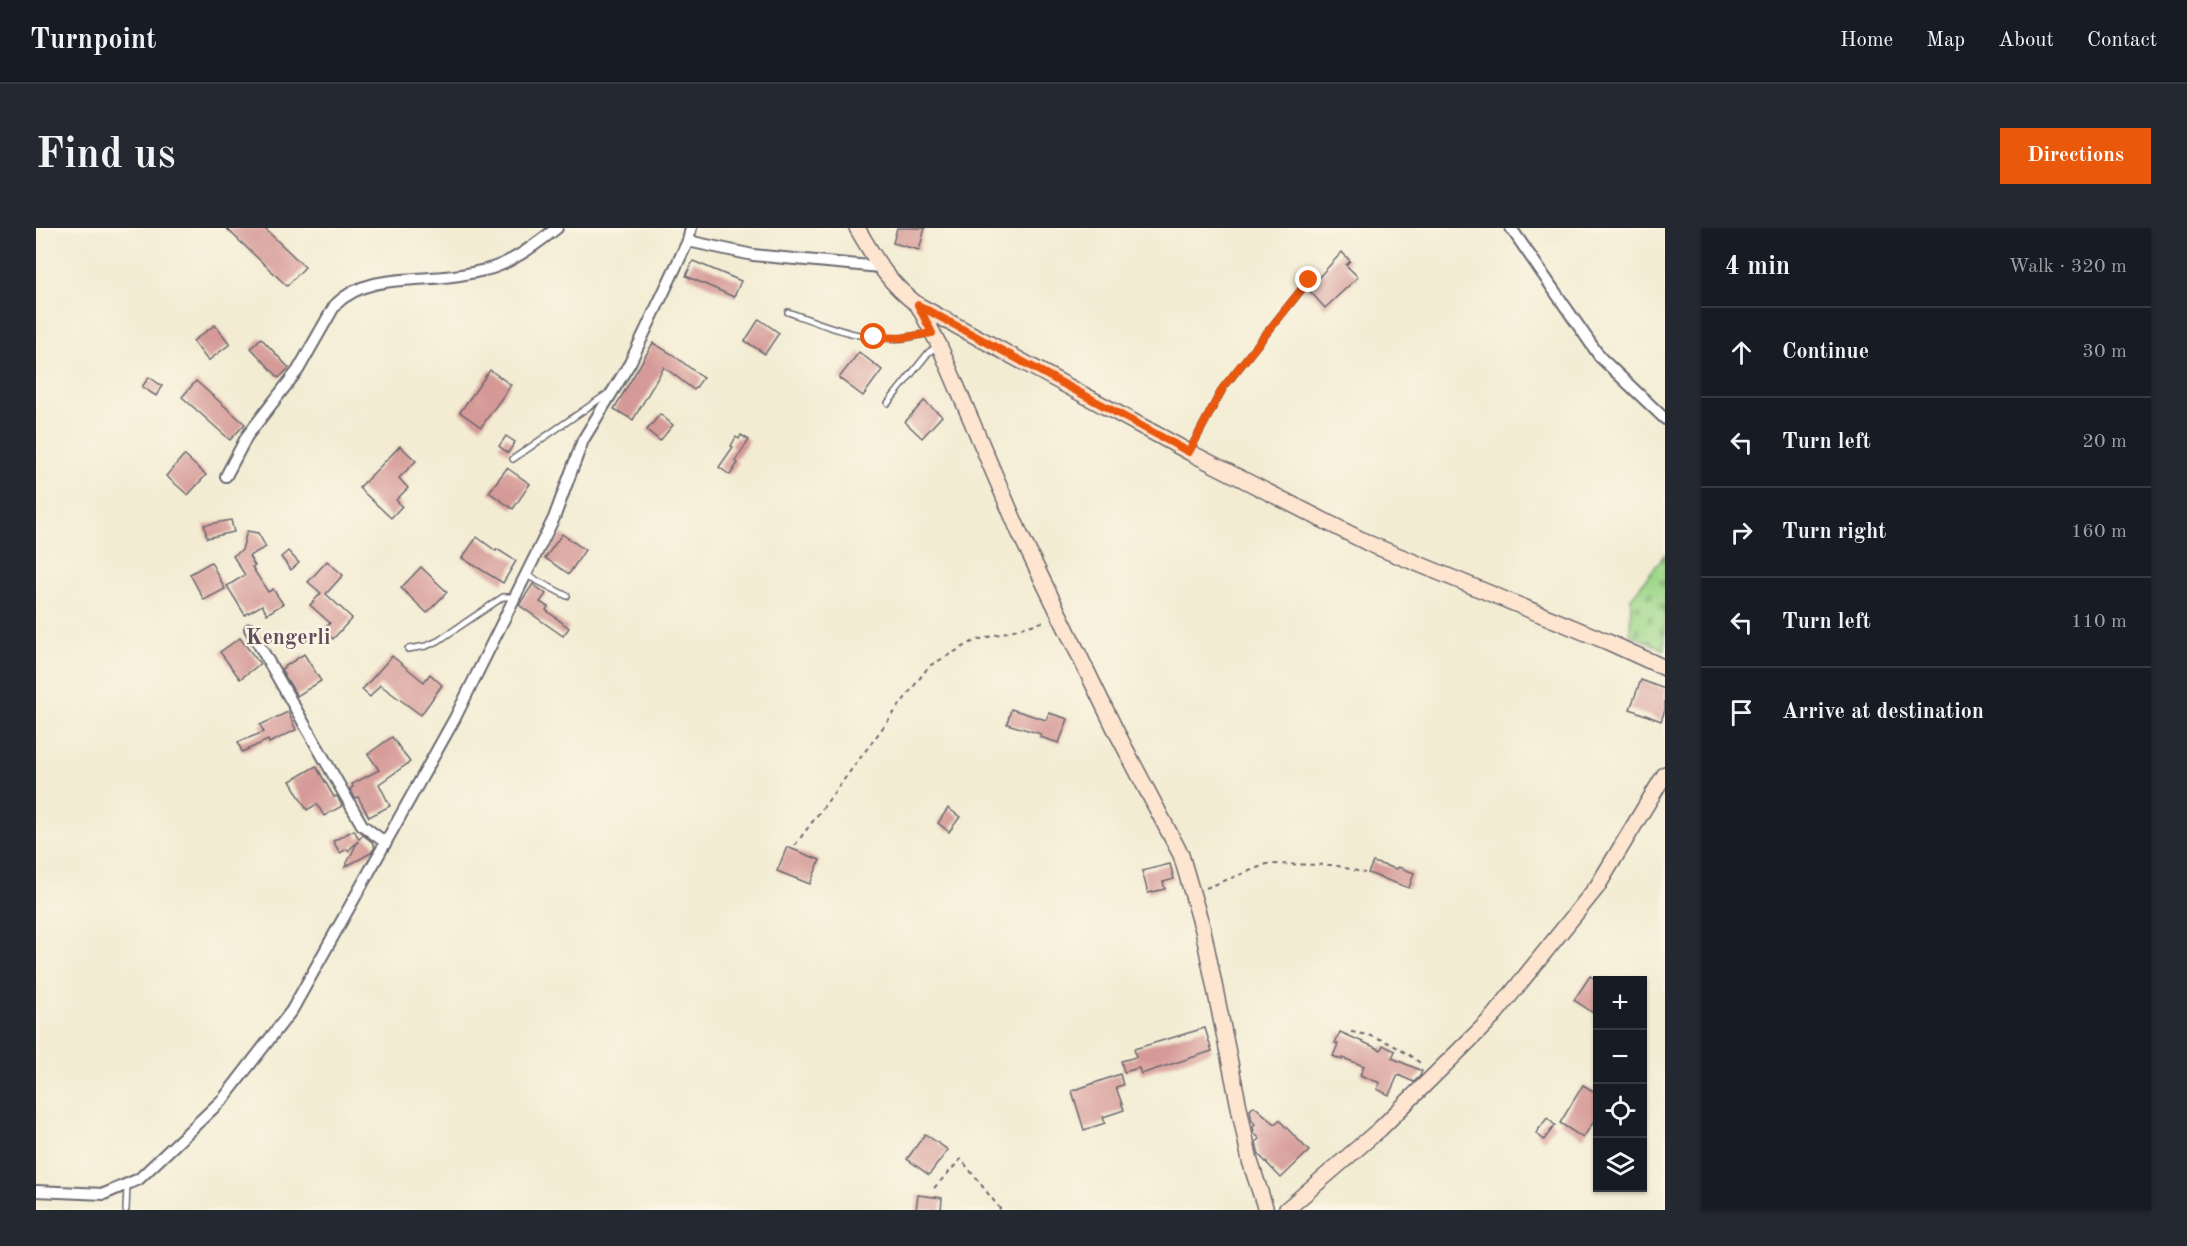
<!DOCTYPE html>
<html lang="en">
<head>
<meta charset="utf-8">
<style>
	:root { --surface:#171b24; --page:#242831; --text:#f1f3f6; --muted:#9ea1a6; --line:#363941; --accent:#ea580c }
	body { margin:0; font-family:"Old Standard TT",serif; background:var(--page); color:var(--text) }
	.controls { position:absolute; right:18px; bottom:18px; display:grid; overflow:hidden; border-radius:0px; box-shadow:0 2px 4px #0004 }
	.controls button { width:54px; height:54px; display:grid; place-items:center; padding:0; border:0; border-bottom:2px solid var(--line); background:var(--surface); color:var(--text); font:30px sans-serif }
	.stop { position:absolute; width:18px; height:18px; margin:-14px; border:4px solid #ea580c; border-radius:50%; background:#fff }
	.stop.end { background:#ea580c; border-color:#fff; box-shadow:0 2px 6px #0008 }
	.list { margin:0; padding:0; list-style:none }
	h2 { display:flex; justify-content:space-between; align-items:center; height:78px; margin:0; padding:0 24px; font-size:26px }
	h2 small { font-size:20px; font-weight:400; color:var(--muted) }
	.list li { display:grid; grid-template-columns:39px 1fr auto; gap:18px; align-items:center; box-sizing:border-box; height:90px; padding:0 24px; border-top:2px solid var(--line) }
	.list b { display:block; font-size:22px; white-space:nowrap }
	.list em { font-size:20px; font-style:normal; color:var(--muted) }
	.icon { flex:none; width:33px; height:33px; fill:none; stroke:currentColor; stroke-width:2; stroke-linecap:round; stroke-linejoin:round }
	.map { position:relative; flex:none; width:1629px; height:982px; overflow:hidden; border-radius:0px }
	header { display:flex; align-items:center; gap:36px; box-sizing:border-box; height:84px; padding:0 30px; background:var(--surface); border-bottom:2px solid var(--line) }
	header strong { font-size:28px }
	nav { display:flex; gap:33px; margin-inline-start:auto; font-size:21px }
	.intro { display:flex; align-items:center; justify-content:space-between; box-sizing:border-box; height:144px; padding:0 36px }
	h1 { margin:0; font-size:42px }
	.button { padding:15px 27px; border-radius:0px; background:var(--accent); color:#fff; font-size:21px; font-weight:700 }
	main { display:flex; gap:36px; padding:0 36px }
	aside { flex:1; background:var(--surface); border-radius:0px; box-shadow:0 2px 4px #0004 }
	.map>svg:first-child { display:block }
	.cemetery { fill:url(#cemetery-stones); stroke:#607c62; stroke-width:1.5 }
	.building { fill:#d59a97 }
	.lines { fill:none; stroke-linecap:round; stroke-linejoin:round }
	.lane-casing { stroke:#6b6970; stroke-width:8 }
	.street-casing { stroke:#6b6970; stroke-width:14 }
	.secondary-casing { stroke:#6b6970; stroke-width:18 }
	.path { stroke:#6b6970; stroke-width:2; stroke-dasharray:4.5 4.5; stroke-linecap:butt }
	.lane { stroke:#fff; stroke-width:5 }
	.street { stroke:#fff; stroke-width:10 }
	.secondary { stroke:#fde5d0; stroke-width:15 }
	.route { stroke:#ea580c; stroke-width:8 }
	.labels { text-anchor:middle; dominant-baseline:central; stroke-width:4.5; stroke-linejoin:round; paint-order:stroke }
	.neighbourhood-label { font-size:22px; font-weight:bold; fill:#614c5b; stroke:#fcf5e5 }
</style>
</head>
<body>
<header>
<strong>Turnpoint</strong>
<nav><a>Home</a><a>Map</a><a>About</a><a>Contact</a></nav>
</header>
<div class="intro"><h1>Find us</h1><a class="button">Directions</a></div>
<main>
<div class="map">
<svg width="1629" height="982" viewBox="0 0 1629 982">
	<defs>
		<pattern id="cemetery-stones" width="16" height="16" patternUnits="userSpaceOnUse" patternTransform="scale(1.5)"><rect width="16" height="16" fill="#9dd78a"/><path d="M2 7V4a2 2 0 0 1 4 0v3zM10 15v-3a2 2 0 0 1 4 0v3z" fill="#87b878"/></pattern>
	</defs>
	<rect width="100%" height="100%" fill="#fcf5e5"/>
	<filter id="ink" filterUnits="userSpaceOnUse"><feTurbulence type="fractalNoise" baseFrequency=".0167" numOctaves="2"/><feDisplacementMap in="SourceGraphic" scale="12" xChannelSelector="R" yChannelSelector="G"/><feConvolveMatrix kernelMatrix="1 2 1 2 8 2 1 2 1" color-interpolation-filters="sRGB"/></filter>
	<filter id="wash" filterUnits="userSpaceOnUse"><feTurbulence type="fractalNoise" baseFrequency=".008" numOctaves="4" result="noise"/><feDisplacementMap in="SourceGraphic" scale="24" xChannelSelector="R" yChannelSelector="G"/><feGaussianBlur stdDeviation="1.35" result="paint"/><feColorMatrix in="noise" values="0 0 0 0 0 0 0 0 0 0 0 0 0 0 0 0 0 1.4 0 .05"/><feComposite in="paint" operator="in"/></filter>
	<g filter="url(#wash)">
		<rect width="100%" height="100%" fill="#f3ecd3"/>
		<path class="cemetery" d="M1629,326V422L1594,406L1595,370Z"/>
		<g id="blocks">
			<g class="building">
				<path d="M190,0H228L269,39L251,58Z"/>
				<path d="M861,0H889L883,22L857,15Z"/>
				<path d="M1306,24L1314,33L1310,37L1322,49L1289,80L1272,61Z"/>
				<path d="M657,33L705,53L698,69L650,48Z"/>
				<path d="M723,91L743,105L729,126L709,113Z"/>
				<path d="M179,97L194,116L172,133L157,113Z"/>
				<path d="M225,110L253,140L243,150L215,120Z"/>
				<path d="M617,115L636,126L667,150L658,162L628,139L597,192L578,181Z"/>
				<path d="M823,124L846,142L827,168L803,150Z"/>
				<path d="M454,142L475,157L445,199L424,184Z"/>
				<path d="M113,149L126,158L120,168L106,159Z"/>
				<path d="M160,153L209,196L194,212L146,169Z"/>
				<path d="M888,173L906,188L886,210L869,194Z"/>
				<path d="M624,186L637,197L624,213L611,202Z"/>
				<path d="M705,207L713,212L699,233L702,235L694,247L683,239L697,219L695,218L700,209L703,211Z"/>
				<path d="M470,208L479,214L472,225L463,218Z"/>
				<path d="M364,218L380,233L363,250L372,260L360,272L366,278L355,290L323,260Z"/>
				<path d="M148,227L170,247L152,267L130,248Z"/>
				<path d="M471,240L494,256L477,281L453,264Z"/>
				<path d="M195,292L198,304L171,310L168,297Z"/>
				<path d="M211,303L222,305L230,319L213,328L219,338L216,339L232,364L237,361L247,376L231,386L226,377L209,387L191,358L209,347L197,328L206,322Z"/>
				<path d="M526,306L549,322L533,346L509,330Z"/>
				<path d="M441,309L460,323L461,321L480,333L467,355L426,330Z"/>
				<path d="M252,323L263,335L255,342L245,329Z"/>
				<path d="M291,333L307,347L290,366L316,390L297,411L287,402L294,395L274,377L285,365L272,354Z"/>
				<path d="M175,334L189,361L168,372L154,346Z"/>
				<path d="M385,339L411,364L391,385L365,360Z"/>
				<path d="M497,356L510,366L504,374L512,379L510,382L533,400L527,408L483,377Z"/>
				<path d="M204,410L224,436L204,451L184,424Z"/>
				<path d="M268,426L285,453L261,468L245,441Z"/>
				<path d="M356,428L388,454L394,446L406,457L385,487L344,457L334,469L326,462Z"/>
				<path d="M1605,452L1629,461V482L1625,493L1594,481Z"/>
				<path d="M975,481L1010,492L1013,485L1032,491L1023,515L1004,509L1005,506L971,496Z"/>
				<path d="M252,484L260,502L233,515L232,512L206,524L202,514L228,504L224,497Z"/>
				<path d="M356,509L374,534L343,556L354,578L333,589L322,569L319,570L314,561L317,559L316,556L343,542L332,526Z"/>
				<path d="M280,538L298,569L301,568L306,578L288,588L281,576L271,582L254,553Z"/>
				<path d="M912,580L924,589L913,604L902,595Z"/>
				<path d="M318,602L323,611L327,607L336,614L339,619L335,625L309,639L322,613L312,623L311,621L304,625L297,613Z"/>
				<path d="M751,619L784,632L774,656L741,643Z"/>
				<path d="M1337,634L1361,641L1362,639L1378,645L1373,660L1332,645Z"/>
				<path d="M1134,636L1138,651L1127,654L1129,661L1112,665L1106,643Z"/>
				<path d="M1554,748L1562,753V788L1538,772Z"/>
				<path d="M1169,800L1176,823L1105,846L1103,840L1088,844L1085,833L1100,829L1098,821Z"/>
				<path d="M1304,804L1345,822L1347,817L1359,823L1356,830L1386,843L1384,848L1378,854L1362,847L1353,867L1341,861L1344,855L1324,847L1328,838L1307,830L1306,832L1297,828L1302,816L1299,815Z"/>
				<path d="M1084,846L1087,857L1080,859L1088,882L1067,889L1069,895L1048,902L1036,863Z"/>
				<path d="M1547,857L1562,866V887L1547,910L1524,895Z"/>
				<path d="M1218,878L1239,896L1243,892L1273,923L1245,950L1223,927L1220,914L1224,911L1218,905L1217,898L1219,896L1216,893L1214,882Z"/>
				<path d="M1511,890L1519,897L1508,912L1500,905Z"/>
				<path d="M889,906L912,922L893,947L871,931Z"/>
				<path d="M882,967L906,970L905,982H880Z"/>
			</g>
		</g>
	</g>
	<g filter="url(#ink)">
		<use href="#blocks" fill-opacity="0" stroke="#6b6970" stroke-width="1.5"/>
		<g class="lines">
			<defs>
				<g id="lane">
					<path d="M752,84C788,97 828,114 867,110C876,109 886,106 895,105"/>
					<path d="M852,175L893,124L902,118"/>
					<path d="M1154,222L1187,160L1273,52"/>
					<path d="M477,231L571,166"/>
					<path d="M490,347L531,368"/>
					<path d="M372,421L390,418L402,413L467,369H478"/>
					<path d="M90,982L91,957"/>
				</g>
				<g id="street">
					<path d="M1475,0L1564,129L1629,191"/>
					<path d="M652,13L717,27L844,39"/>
					<path d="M190,248L211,208L262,142L299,77C328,48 371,53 408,49C422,48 436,45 449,42C475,36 500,16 521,0"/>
					<path d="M214,401L326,597L350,615"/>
					<path d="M0,963L68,966L103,951L188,870L256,782L419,490L518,290L547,212L594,135L652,13L655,0"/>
				</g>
				<g id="secondary">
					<path d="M821,0C839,31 852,55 882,77L1153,224L1334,316L1572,414L1629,440"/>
					<path d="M882,77L903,117L984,306L1080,503L1145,627L1167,702L1214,933L1230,982"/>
					<path d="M1250,982L1344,901L1455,791L1561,659L1629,546"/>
				</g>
			</defs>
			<use href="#lane" class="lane-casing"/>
			<use href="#street" class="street-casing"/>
			<use href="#secondary" class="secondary-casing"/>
			<g class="path">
				<path d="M759,617L893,438L938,413L1010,393"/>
				<path d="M1170,660L1231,636L1298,637L1329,645"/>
				<path d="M1315,804C1346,808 1362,819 1387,837"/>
				<path d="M898,960L925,931L965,982"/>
			</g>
			<use href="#lane" class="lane"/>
			<use href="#street" class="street"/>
			<use href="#secondary" class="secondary"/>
		</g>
	</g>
	<g class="lines" filter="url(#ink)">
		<path class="route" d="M838,109L865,110L896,105L882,77L1153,224L1187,160L1273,52"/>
	</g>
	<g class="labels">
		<g class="neighbourhood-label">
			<text x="252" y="410">Kengerli</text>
		</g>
	</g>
</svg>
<div class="controls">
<button>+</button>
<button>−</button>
<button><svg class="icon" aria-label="locate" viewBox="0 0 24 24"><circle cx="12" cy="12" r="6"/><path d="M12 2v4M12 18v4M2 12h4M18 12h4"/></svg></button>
<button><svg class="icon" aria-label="layers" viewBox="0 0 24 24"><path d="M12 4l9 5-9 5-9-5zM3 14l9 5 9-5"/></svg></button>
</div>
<div class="stop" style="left:838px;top:109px"></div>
<div class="stop end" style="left:1273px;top:52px"></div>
</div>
<aside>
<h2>4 min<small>Walk · 320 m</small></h2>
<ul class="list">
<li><svg class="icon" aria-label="ahead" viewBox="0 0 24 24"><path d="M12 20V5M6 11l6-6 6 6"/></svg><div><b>Continue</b></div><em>30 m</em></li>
<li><svg class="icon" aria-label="left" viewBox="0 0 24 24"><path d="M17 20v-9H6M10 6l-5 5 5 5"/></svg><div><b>Turn left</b></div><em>20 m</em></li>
<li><svg class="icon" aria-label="right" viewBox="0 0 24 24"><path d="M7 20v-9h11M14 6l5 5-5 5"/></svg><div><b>Turn right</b></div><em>160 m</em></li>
<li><svg class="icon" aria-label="left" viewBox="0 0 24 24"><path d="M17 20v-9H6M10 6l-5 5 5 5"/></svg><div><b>Turn left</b></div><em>110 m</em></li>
<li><svg class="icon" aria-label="arrive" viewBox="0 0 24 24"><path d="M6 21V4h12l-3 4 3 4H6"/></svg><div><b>Arrive at destination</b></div></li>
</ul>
</aside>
</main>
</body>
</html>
